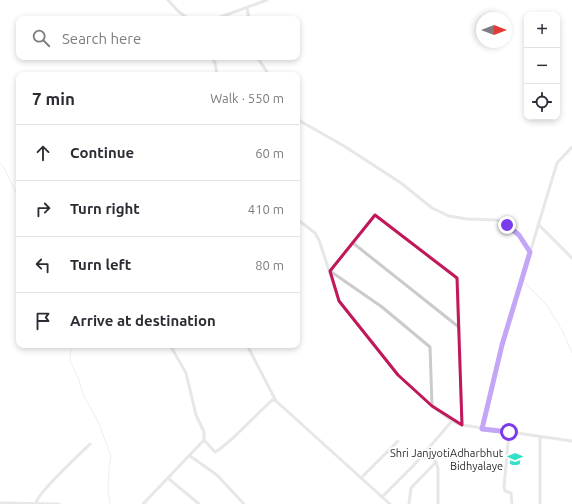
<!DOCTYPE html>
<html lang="en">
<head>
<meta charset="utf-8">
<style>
	:root { --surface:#fff; --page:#f2f2f3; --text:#2b2b33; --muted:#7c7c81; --line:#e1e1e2 }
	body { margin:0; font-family:Ubuntu,sans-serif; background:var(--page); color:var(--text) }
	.controls { position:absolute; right:12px; top:12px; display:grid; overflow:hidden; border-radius:8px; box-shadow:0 2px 6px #0003 }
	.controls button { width:36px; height:36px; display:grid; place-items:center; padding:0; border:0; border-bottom:1px solid var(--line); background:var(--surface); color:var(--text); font:20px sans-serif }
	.compass { position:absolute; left:476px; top:12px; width:36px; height:36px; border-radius:50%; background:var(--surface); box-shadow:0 2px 6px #0003; rotate:90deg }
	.stop { position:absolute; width:12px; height:12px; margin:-9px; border:3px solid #7c3aed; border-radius:50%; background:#fff }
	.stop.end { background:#7c3aed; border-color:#fff; box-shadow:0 1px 4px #0008 }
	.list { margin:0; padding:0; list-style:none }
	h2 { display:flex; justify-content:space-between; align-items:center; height:52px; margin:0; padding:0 16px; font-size:17px }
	h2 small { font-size:13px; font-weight:400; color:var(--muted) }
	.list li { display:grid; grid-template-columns:26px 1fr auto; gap:12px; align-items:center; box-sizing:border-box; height:56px; padding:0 16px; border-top:1px solid var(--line) }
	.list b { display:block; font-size:15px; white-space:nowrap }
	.list em { font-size:13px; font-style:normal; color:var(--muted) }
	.icon { flex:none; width:22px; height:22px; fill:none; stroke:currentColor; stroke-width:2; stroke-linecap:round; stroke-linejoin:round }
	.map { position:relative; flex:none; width:572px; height:504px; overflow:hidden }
	.search { position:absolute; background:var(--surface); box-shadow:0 2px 6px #0003; left:16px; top:16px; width:284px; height:44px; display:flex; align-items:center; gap:10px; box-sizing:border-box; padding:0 14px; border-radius:8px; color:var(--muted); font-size:15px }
	.panel { position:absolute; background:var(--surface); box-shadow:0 2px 6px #0003; left:16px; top:72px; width:284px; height:276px; border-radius:8px }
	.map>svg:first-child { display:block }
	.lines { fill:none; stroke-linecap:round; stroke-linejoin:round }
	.stream { stroke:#ebd4c9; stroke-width:1 }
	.street { stroke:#cbcbcb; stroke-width:3 }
	.route { stroke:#7c3aed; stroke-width:5 }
	.marked { fill:none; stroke:#c2185b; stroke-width:3; stroke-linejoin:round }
	.labels { text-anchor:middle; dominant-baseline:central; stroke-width:4; stroke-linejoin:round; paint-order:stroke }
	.poi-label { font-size:11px; fill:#2e2e2e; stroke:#fff; text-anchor:end }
</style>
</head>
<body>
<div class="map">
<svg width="572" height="504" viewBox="0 0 572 504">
	<rect width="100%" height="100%" fill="#fff"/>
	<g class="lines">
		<g class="stream">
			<path d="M0,163L4,168L19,198"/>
			<path d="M524,278V282L547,305L563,332L572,353"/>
			<path d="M71,345L70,360L79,380L83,395L97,419L111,456L109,468L108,491L110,504"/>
		</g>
		<g class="street">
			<path d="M168,0L177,10L188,19"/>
			<path d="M247,8L249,19"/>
			<path d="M215,19L267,0"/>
			<path d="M212,57L215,63L217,75"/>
			<path d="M257,57L269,75"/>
			<path d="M297,117L300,121L344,146L401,183L432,208L449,216L467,219L497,220L507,225L519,235L530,253"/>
			<path d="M297,219L315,233L319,240L339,301L398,375L432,406L452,421L462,425L572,441"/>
			<path d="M538,224L572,258"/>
			<path d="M353,243L460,328"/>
			<path d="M170,345L186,373L196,415L204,432V440L215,452L220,449L234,437L272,400L276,401"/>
			<path d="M247,345L276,401L390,504"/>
			<path d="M432,406L430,347L382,307L330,271L375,215L455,276L458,280L462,425"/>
			<path d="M482,429L502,345L557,163L572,147"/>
			<path d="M509,432L504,487L505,491L511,493L512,504"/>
			<path d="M425,452L436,462L438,469V504"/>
			<path d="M190,456L217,475L244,504"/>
			<path d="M361,478L398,441"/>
			<path d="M169,479L199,504"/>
			<path d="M382,497L413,466L452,421"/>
			<path d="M0,503L59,504"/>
			<path d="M36,503C37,493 80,454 90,444"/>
			<path d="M143,504L204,440"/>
			<path d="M409,504L411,488L436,462"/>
			<path d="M540,504V439L542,437"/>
		</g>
	</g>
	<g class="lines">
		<path class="route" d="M507,225L519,235L530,252L502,345L482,429L509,432"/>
	</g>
	<path d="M0 0H572V504H0ZM375,215L457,278L462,425L432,406L398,375L339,301L330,271Z" fill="#fff" fill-opacity=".55" fill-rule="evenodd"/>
	<path class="marked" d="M375,215L457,278L462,425L432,406L398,375L339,301L330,271Z"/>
	<defs>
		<symbol id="school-bare" viewBox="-9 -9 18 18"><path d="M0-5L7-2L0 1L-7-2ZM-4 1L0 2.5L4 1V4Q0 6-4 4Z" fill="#36e0c8" stroke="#fff" stroke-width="2.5" paint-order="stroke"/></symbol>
	</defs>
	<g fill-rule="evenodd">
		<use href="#school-bare" x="504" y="448" width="22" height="22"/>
	</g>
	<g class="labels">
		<g class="poi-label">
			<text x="503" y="453">Shri JanjyotiAdharbhut<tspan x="503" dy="13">Bidhyalaye</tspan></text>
		</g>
	</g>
</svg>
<div class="controls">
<button>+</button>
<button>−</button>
<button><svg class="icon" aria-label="locate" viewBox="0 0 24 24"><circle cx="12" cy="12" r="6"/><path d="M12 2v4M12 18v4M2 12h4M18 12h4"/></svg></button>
</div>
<svg class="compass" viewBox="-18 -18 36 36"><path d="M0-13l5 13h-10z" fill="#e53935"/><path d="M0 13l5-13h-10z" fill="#7c7c81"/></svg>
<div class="stop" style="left:509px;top:432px"></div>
<div class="stop end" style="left:507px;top:225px"></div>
<div class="search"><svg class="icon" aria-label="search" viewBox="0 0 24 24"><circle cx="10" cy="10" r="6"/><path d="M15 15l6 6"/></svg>Search here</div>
<section class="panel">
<h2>7 min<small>Walk · 550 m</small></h2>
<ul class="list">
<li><svg class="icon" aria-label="ahead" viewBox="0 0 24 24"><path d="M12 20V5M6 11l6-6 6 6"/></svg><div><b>Continue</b></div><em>60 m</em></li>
<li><svg class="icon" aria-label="right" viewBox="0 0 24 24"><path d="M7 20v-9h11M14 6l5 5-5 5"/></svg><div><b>Turn right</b></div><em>410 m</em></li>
<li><svg class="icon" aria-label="left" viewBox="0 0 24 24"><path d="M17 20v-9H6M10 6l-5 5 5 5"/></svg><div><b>Turn left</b></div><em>80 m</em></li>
<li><svg class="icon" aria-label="arrive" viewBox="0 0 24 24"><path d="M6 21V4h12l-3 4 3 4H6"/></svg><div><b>Arrive at destination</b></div></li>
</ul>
</section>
</div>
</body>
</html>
